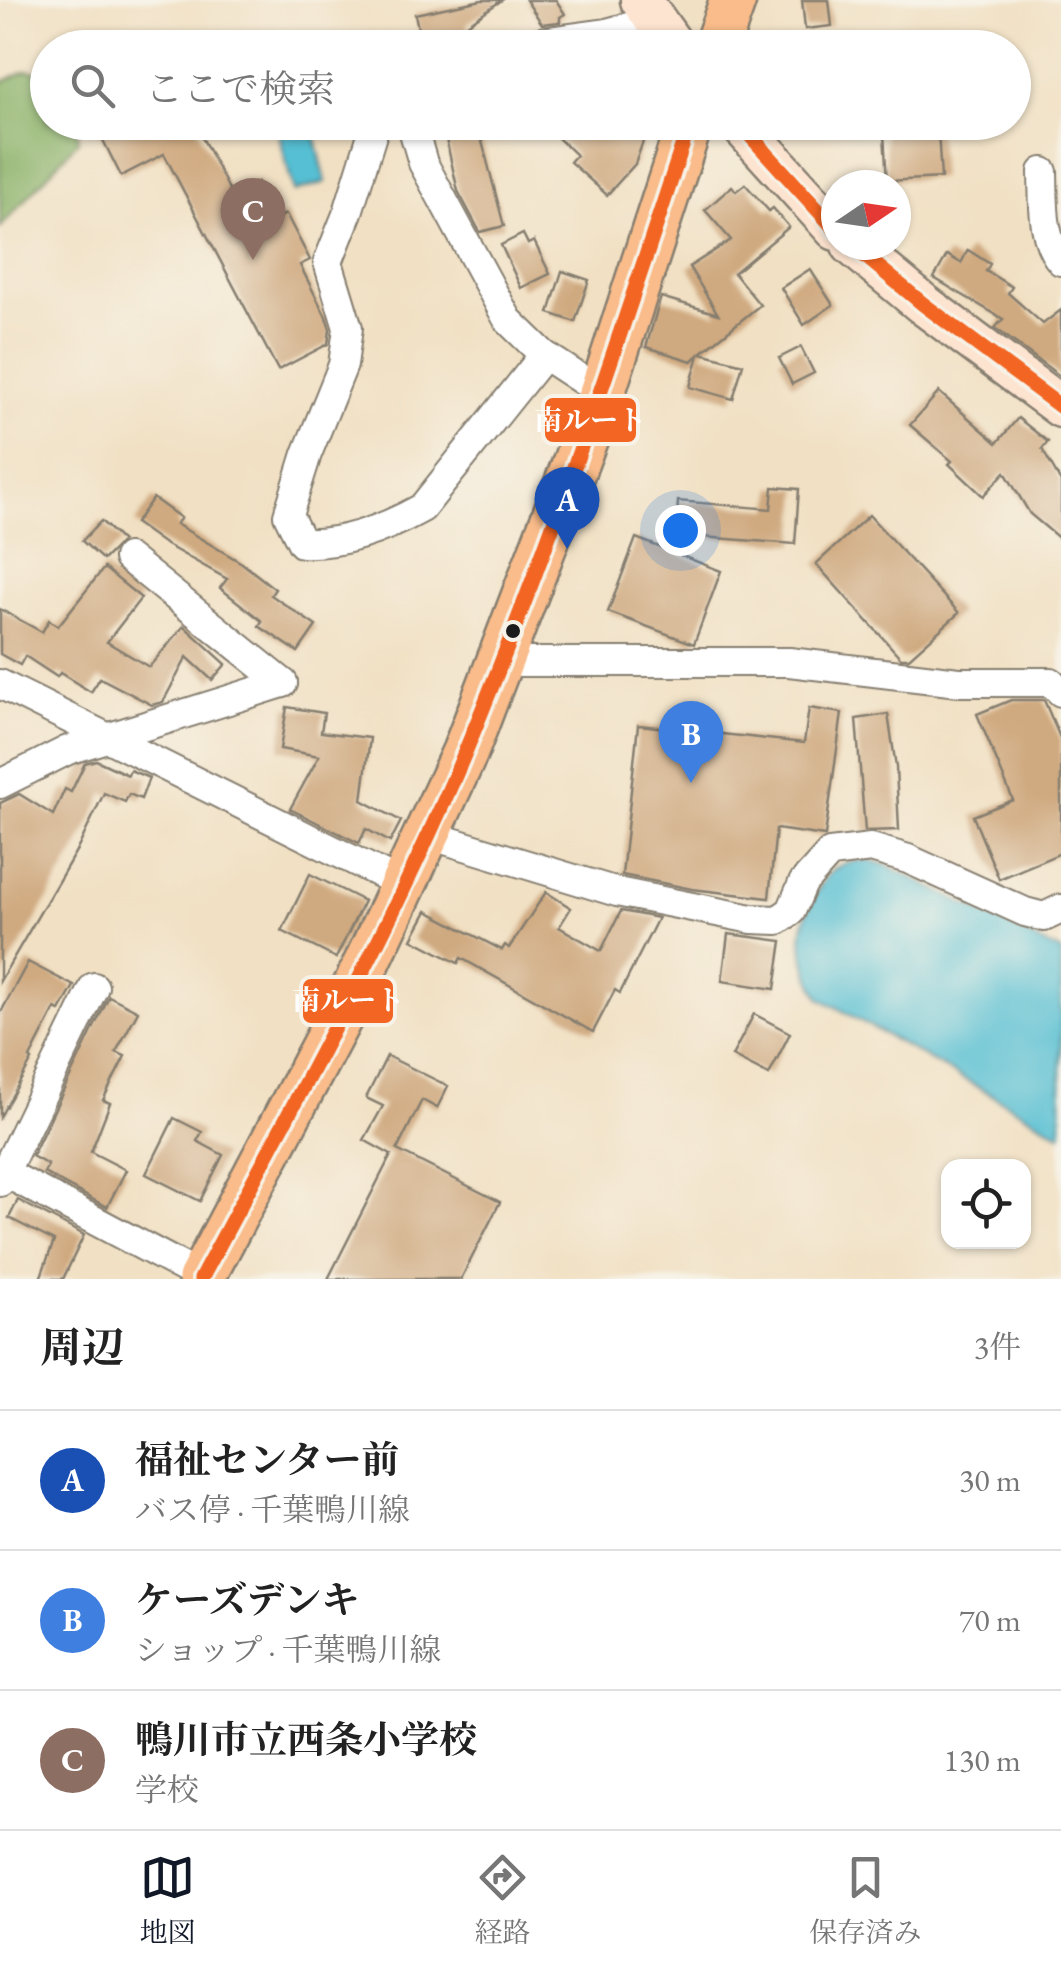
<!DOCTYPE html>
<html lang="ja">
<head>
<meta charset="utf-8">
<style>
	:root { --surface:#fff; --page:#f6f6f6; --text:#222; --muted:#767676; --line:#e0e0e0; --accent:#111827 }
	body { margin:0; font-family:"EB Garamond","Noto Serif JP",serif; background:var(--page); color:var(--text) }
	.controls { position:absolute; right:30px; bottom:30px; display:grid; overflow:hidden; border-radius:20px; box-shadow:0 2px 8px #0004 }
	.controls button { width:90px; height:90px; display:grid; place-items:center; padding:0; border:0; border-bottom:2px solid var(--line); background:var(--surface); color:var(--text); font:50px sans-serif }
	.compass { position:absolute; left:821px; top:170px; width:90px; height:90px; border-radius:50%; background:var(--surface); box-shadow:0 2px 8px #0004; rotate:77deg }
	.you { position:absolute; left:680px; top:530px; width:35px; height:35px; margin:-25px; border:8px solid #fff; border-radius:50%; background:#1a73e8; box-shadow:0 0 0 15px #1a73e833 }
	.badge { display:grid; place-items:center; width:65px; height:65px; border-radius:50%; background:var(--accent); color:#fff; font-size:32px; font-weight:700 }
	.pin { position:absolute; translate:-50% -82px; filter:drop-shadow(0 2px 5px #0008) }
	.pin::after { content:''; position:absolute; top:52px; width:35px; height:30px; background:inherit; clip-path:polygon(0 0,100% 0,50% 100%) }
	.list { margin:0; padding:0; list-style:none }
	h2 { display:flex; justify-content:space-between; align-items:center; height:130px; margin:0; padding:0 40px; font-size:42px }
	h2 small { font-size:32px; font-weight:400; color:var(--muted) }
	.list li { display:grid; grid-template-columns:65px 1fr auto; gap:30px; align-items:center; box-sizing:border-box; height:140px; padding:0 40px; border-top:2px solid var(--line) }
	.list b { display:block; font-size:38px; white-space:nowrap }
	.list p { margin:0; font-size:32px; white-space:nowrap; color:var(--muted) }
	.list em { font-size:32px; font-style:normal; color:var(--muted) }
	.icon { flex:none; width:55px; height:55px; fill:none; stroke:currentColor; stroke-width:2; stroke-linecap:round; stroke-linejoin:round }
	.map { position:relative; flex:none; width:1061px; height:1279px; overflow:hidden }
	.search { position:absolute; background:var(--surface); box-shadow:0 2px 8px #0004; left:30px; right:30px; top:30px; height:110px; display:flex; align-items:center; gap:25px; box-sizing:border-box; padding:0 35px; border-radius:55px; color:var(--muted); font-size:38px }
	.sheet { height:550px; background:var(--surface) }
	nav { display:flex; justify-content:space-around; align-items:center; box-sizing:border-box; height:140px; border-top:2px solid var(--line); background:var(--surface); font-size:28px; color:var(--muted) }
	nav a { display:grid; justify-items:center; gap:5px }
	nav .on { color:var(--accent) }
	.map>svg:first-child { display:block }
	.forest { fill:#8ab167; stroke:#536642; stroke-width:2.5 }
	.water { fill:#56bfd3; stroke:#396e78; stroke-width:2.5 }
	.building { fill:#cfa97f }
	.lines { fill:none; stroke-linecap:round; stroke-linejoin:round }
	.minor-casing { stroke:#867e70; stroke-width:32 }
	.secondary-casing { stroke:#867e70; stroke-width:45 }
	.primary-casing { stroke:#867e70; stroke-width:50 }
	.minor { stroke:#fff; stroke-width:28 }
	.secondary { stroke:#fde4d0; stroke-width:40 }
	.primary { stroke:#f9bc8a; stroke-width:45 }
	.bus-1-casing { stroke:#f7f3e8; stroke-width:22 }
	.bus-1 { stroke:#f26522; stroke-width:15 }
	.bus-dot { fill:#1c1c1c; stroke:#f7f3e8; stroke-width:4 }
	.line-badge { stroke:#f7f3e8; stroke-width:4 }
	.badge-label { font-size:28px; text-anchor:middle; font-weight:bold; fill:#fff }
</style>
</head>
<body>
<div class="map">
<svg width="1061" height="1279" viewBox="0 0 1061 1279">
	<rect width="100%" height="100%" fill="#f7f3e8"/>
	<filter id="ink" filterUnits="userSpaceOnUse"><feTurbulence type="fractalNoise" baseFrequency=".01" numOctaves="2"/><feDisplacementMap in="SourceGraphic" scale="20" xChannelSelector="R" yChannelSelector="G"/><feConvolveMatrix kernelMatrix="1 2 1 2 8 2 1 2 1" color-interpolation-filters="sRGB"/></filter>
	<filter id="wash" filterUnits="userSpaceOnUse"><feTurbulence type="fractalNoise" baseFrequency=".0048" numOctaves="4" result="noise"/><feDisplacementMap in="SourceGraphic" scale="40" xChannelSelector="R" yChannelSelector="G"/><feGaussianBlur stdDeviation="2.25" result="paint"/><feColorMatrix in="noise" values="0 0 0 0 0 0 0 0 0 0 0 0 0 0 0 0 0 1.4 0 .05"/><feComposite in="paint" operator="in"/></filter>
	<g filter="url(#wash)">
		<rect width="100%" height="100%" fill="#f1e0c3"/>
		<path class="forest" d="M27,70L47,74L48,122L78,123V141L0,228V83Z"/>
		<g class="water">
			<path d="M276,123H312L326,182L294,192Z"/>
			<path d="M868,860L886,865L1061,952V1134L820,998C798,955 794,927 821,885C826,876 833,868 844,864C851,861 860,861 868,860Z"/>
		</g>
		<g id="blocks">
			<g class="building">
				<path d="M482,0H502L467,24L470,36L422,47L415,14Z"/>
				<path d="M526,0H556L565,14L560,17V22L542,24Z"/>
				<path d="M802,0H829L832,26L805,29Z"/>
				<path d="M94,122H194L232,195L257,182L276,219L286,214L310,260L300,265L326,317L330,329L328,344L278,370L164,154L121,176Z"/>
				<path d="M442,122H477L504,226L480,232L458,191Z"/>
				<path d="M541,122H650L635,164L607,195L570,162L576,155Z"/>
				<path d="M938,131L941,178L887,181L884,134Z"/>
				<path d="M745,184L769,211L773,208L789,227L734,273L760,305L701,353L743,364L733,399L690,387L699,355L692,361L646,347L661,297L718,314L689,267L731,240L705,210L732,186L736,191Z"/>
				<path d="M523,234L528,244L534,241L550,274L521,288L501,245Z"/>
				<path d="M968,250L990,264L986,271L1012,287L1008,293L1043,324L1061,310V377L995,328L1003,319L934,278L947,255L961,263Z"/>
				<path d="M810,269L833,305L804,325L781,288Z"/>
				<path d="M562,271L589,280L575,322L549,313Z"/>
				<path d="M801,347L814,373L792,384L779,358Z"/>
				<path d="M939,392L997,443L1018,418L1048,442L1042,449L1061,482V540L1030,514L1005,472L983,496L949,464L952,461L910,425Z"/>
				<path d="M773,487L799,489L795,544L676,535L678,501L771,509Z"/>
				<path d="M153,498L181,518L176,524L242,563L275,589L271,595L316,626L298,652L259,626L262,621L220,588L227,579L163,543L135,523Z"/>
				<path d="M869,515L959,613L909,658H901L816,564Z"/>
				<path d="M101,521L122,541L103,560L82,541Z"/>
				<path d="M636,538L721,571L694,644L608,612Z"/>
				<path d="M104,568L141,598L107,642L149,667L184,626L226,664L212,680L187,657L163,702L152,705L100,678L91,692L60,673L57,677L25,656L20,665L0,654V609L42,632L49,620L58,626Z"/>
				<path d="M1011,700H1044L1061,740V853L999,879L973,816L1013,800L977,714Z"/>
				<path d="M287,707L324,713L321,732L370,738L362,800L401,821L390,842L366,829L359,843L290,809L319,756L280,749Z"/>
				<path d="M809,708L842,713L825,836L776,829L769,898L692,889L622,875L638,725L804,743Z"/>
				<path d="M888,714L896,767L899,830L865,831L856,719Z"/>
				<path d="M96,760L128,775L130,770L149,778L141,799L129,794L125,802L104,793L79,846L0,981V803L19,794L53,815L65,789L71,792L85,763Z"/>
				<path d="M310,874L364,901L336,958L282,931Z"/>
				<path d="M546,892L571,908L559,927L601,951L621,911L658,918L620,993L615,990L593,1032L461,958L458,963L412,939L427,911L502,950L505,945L509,948Z"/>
				<path d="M728,934L782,941L775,989L722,981Z"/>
				<path d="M28,962L74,986L60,1011L55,1009L30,1058L32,1060L0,1117V1014Z"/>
				<path d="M109,996L138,1011L116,1052L125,1056L103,1100L110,1103L91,1152L126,1170L107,1207L44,1173L48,1165L32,1156Z"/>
				<path d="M754,1014L790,1033L769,1075L732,1056Z"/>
				<path d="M387,1056L448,1086L437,1108L422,1100L397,1150L500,1202L461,1279H328L391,1155L364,1140L383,1106L366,1098Z"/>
				<path d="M174,1118L202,1132L197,1141L223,1155L200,1201L146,1174Z"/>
				<path d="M18,1200L84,1235L63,1279H40L54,1241L9,1218Z"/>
			</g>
		</g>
	</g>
	<g filter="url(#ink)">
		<use href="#blocks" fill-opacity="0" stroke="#867e70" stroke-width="2.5"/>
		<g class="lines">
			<defs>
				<g id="minor">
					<path d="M497,48L607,33L654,20"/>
					<path d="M376,122L348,212L328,262L348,328L343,365L307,454L288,515L302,543C343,545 386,528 422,508L544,355"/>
					<path d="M411,122L423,163L508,320L544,355L602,393"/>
					<path d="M1043,172C1044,200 1041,239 1061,261"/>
					<path d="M128,558L283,683"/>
					<path d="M499,662H789L959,682H1051L1061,692"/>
					<path d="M0,684L405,886"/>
					<path d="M0,784L68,750L283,683"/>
					<path d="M429,835L617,892L752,919L778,920L791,911L803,883L830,853L871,848L908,859L1025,912L1044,917L1061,909"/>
					<path d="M0,1170L205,1279"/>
					<path d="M0,1182L94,987"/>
				</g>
				<g id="secondary">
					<path d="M641,0L675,48"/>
					<path d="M738,122L836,230"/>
					<path d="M852,245L923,304L1061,407"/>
				</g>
				<g id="primary">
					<path d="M716,48L733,0"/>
					<path d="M201,1279L358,982L465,752L602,393L690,122"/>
				</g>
			</defs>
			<use href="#minor" class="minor-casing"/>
			<use href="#secondary" class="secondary-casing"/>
			<use href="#primary" class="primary-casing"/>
			<use href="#minor" class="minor"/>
			<use href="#secondary" class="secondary"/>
			<use href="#primary" class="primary"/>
			<defs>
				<g id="bus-1">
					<path d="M738,122L836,230"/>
					<path d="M852,245L923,304L1061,407"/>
					<path d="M201,1279C293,1105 390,932 466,750C551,545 621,334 690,122"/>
				</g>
			</defs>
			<use href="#bus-1" class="bus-1-casing"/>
			<use href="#bus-1" class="bus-1"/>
		</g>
	</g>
	<circle class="bus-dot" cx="513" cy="631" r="9"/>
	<g class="line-badge">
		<rect x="543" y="396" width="95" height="48" rx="10" fill="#f26522"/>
		<rect x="301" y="977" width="94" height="48" rx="10" fill="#f26522"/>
	</g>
	<g class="badge-label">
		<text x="590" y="430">南ルート</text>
		<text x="348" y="1010">南ルート</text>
	</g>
</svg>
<div class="controls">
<button><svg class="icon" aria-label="locate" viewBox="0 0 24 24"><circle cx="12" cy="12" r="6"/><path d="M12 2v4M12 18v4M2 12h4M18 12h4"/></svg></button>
</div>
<svg class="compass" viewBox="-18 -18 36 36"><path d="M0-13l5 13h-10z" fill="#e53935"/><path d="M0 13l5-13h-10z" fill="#767676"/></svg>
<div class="you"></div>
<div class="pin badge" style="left:567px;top:549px;background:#1a4fb4">A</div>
<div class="pin badge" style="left:691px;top:783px;background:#3f7fe0">B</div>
<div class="pin badge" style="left:253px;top:260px;background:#8d6e63">C</div>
<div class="search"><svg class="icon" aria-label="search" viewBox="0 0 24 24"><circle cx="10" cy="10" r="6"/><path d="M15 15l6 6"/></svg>ここで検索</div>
</div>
<section class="sheet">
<h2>周辺<small>3件</small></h2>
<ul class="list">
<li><span class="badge" style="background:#1a4fb4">A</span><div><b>福祉センター前</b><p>バス停 · 千葉鴨川線</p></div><em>30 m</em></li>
<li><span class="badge" style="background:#3f7fe0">B</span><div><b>ケーズデンキ</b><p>ショップ · 千葉鴨川線</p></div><em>70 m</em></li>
<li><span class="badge" style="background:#8d6e63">C</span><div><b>鴨川市立西条小学校</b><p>学校</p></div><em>130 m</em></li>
</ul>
</section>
<nav>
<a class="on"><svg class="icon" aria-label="map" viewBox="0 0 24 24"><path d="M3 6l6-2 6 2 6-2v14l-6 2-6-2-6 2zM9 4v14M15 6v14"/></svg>地図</a>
<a><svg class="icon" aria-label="directions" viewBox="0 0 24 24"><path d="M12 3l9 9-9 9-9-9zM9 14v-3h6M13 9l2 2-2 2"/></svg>経路</a>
<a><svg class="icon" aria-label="saved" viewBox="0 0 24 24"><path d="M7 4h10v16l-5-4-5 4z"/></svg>保存済み</a>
</nav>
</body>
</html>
